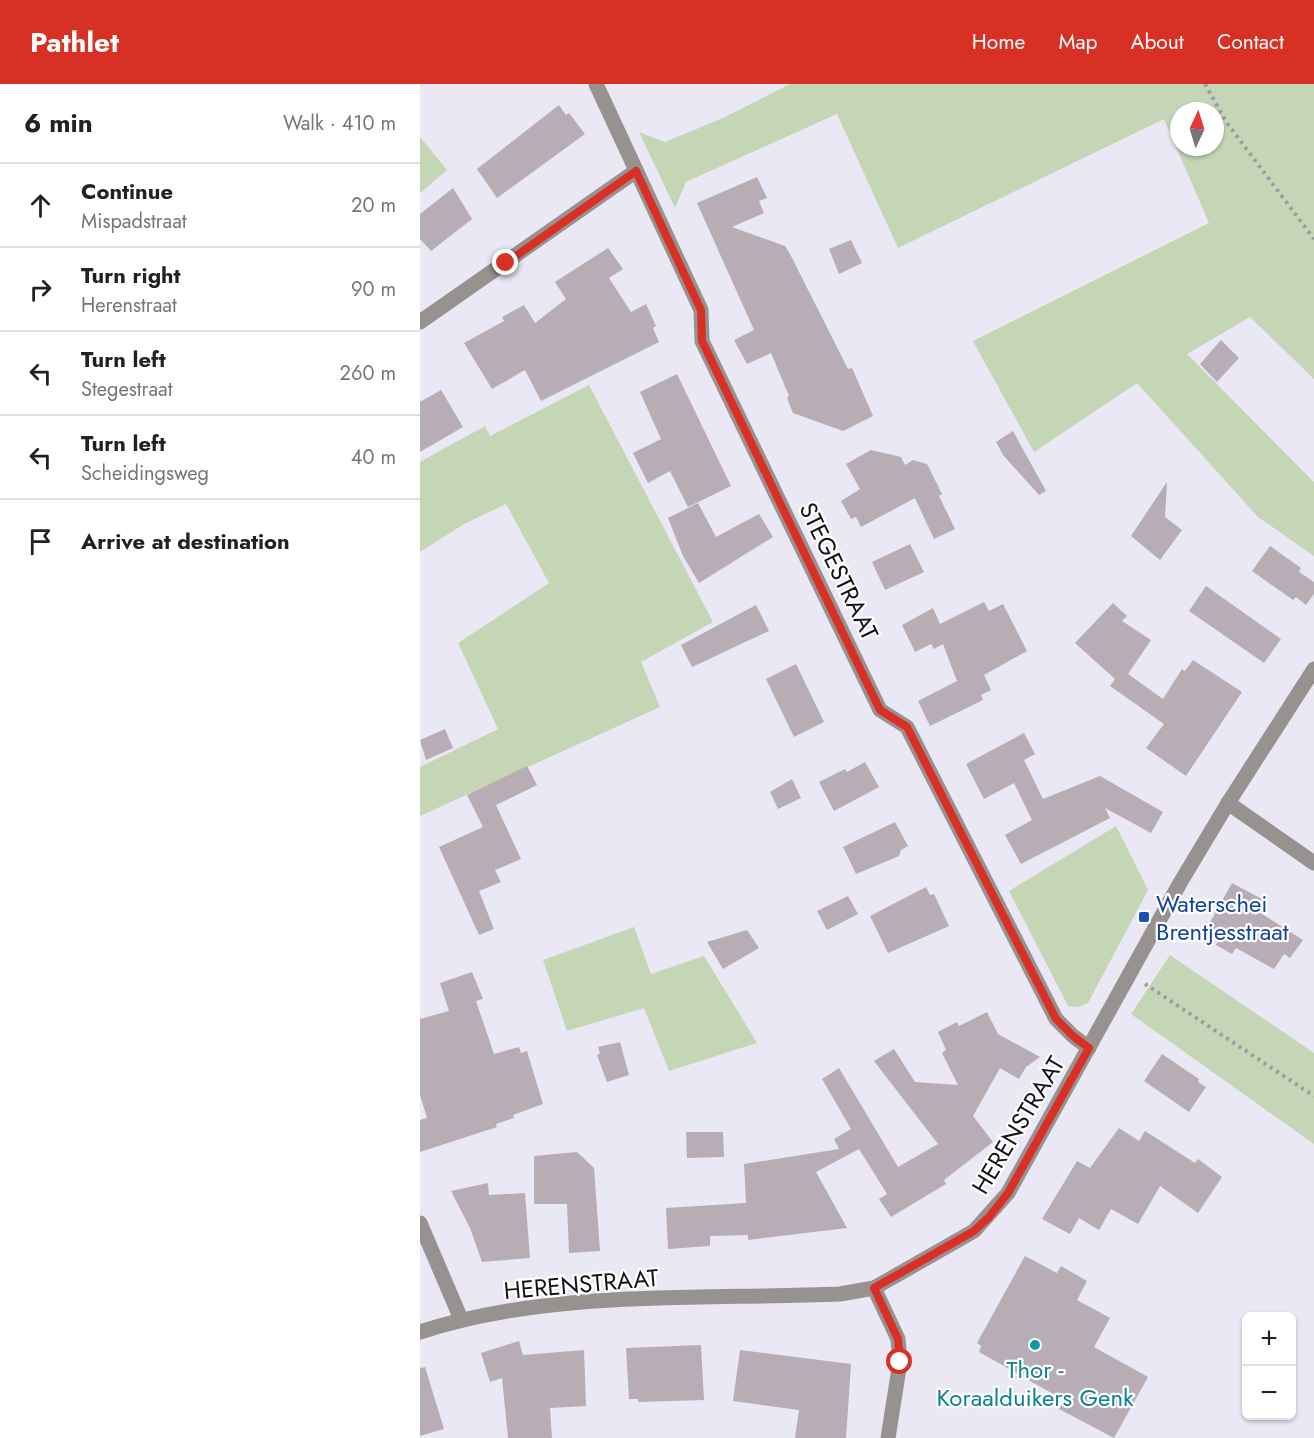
<!DOCTYPE html>
<html lang="en">
<head>
<meta charset="utf-8">
<style>
	:root { --surface:#fff; --page:#f6f6f6; --text:#222; --muted:#767676; --line:#e0e0e0; --accent:#d93025 }
	body { margin:0; font-family:Jost,sans-serif; background:var(--page); color:var(--text) }
	.controls { position:absolute; right:18px; bottom:18px; display:grid; overflow:hidden; border-radius:9px; box-shadow:0 2px 4px #0004 }
	.controls button { width:54px; height:54px; display:grid; place-items:center; padding:0; border:0; border-bottom:2px solid var(--line); background:var(--surface); color:var(--text); font:30px sans-serif }
	.compass { position:absolute; left:750px; top:18px; width:54px; height:54px; border-radius:50%; background:var(--surface); box-shadow:0 2px 4px #0004; rotate:4deg }
	.stop { position:absolute; width:18px; height:18px; margin:-14px; border:4px solid #d93025; border-radius:50%; background:#fff }
	.stop.end { background:#d93025; border-color:#fff; box-shadow:0 2px 6px #0008 }
	.list { margin:0; padding:0; list-style:none }
	h2 { display:flex; justify-content:space-between; align-items:center; height:78px; margin:0; padding:0 24px; font-size:26px }
	h2 small { font-size:20px; font-weight:400; color:var(--muted) }
	.list li { display:grid; grid-template-columns:39px 1fr auto; gap:18px; align-items:center; box-sizing:border-box; height:84px; padding:0 24px; border-top:2px solid var(--line) }
	.list b { display:block; font-size:22px; white-space:nowrap }
	.list p { margin:0; font-size:20px; white-space:nowrap; color:var(--muted) }
	.list em { font-size:20px; font-style:normal; color:var(--muted) }
	.icon { flex:none; width:33px; height:33px; fill:none; stroke:currentColor; stroke-width:2; stroke-linecap:round; stroke-linejoin:round }
	.map { position:relative; flex:none; width:894px; height:1354px; overflow:hidden }
	header { display:flex; align-items:center; gap:36px; box-sizing:border-box; height:84px; padding:0 30px; background:var(--accent); color:#fff }
	header strong { font-size:28px }
	nav { display:flex; gap:33px; margin-inline-start:auto; font-size:21px }
	main { display:flex }
	aside { flex:1; background:var(--surface) }
	.map>svg:first-child { display:block }
	.green { fill:#c5d6b7; fill-rule:evenodd }
	.building { fill:#b8adb4 }
	.lines { fill:none; stroke-linecap:round; stroke-linejoin:round }
	.path { stroke:#9c9ba4; stroke-width:4; stroke-dasharray:3 4.5; stroke-linecap:butt }
	.street { stroke:#97928f; stroke-width:15 }
	.route { stroke:#d93025; stroke-width:8 }
	.transit-dot { fill:#1a4fb4; stroke:#fff; stroke-width:2 }
	.culture-dot { fill:#0f9aa8; stroke:#fff; stroke-width:2 }
	.labels { text-anchor:middle; dominant-baseline:central; stroke-width:4.5; stroke-linejoin:round; paint-order:stroke }
	.street-label { font-size:24px; fill:#131216; stroke:#fff }
	.transit-label { font-size:24px; fill:#164399; stroke:#fff; text-anchor:start }
	.culture-label { font-size:24px; fill:#0d838f; stroke:#fff }
</style>
</head>
<body>
<header>
<strong>Pathlet</strong>
<nav><a>Home</a><a>Map</a><a>About</a><a>Contact</a></nav>
</header>
<main>
<aside>
<h2>6 min<small>Walk · 410 m</small></h2>
<ul class="list">
<li><svg class="icon" aria-label="ahead" viewBox="0 0 24 24"><path d="M12 20V5M6 11l6-6 6 6"/></svg><div><b>Continue</b><p>Mispadstraat</p></div><em>20 m</em></li>
<li><svg class="icon" aria-label="right" viewBox="0 0 24 24"><path d="M7 20v-9h11M14 6l5 5-5 5"/></svg><div><b>Turn right</b><p>Herenstraat</p></div><em>90 m</em></li>
<li><svg class="icon" aria-label="left" viewBox="0 0 24 24"><path d="M17 20v-9H6M10 6l-5 5 5 5"/></svg><div><b>Turn left</b><p>Stegestraat</p></div><em>260 m</em></li>
<li><svg class="icon" aria-label="left" viewBox="0 0 24 24"><path d="M17 20v-9H6M10 6l-5 5 5 5"/></svg><div><b>Turn left</b><p>Scheidingsweg</p></div><em>40 m</em></li>
<li><svg class="icon" aria-label="arrive" viewBox="0 0 24 24"><path d="M6 21V4h12l-3 4 3 4H6"/></svg><div><b>Arrive at destination</b></div></li>
</ul>
</aside>
<div class="map">
<svg width="894" height="1354" viewBox="0 0 894 1354">
	<rect width="100%" height="100%" fill="#e9e8f4"/>
	<g class="green">
		<path d="M370,0H894V295L830,233L767,270L894,398V472L838,433L717,299L614,368L553,257L789,139L744,35L478,164L417,30L266,98L255,124L219,48L245,58L303,34ZM759,27H795V63H759Z"/>
		<path d="M0,53L27,86L0,109Z"/>
		<path d="M169,301L293,538L221,578L240,623L0,732V683L78,645L38,559L129,499L86,420L44,440L0,468V378L65,342L70,352Z"/>
		<path d="M696,742L728,806L668,919L658,923L648,922L589,807Z"/>
		<path d="M214,843L231,890L284,872L337,959L249,987L224,924L147,947L123,876Z"/>
		<path d="M750,871L894,969V1060L711,930Z"/>
	</g>
	<g class="building">
		<path d="M139,21L146,31L149,29L165,50L77,114L57,85Z"/>
		<path d="M337,93L347,114L339,117L344,129L312,143L365,162L371,172L428,285L432,284L453,332L423,347L373,329L367,314L369,312L351,269L327,280L314,256L334,246L277,119Z"/>
		<path d="M33,104L52,135L11,167L0,155V130Z"/>
		<path d="M431,156L442,179L419,190L409,165Z"/>
		<path d="M188,164L203,185L189,194L211,228L226,220L236,242L233,244L239,258L121,317L105,286L72,305L44,259L84,237L82,233L104,221L115,239L146,215L135,198Z"/>
		<path d="M801,256L819,274L797,298L780,280Z"/>
		<path d="M257,290L311,402L268,423L250,387L228,399L213,369L241,355L220,308Z"/>
		<path d="M21,306L43,343L0,368V318Z"/>
		<path d="M593,347L626,407L619,411L583,371L576,358Z"/>
		<path d="M451,366L481,373L485,381L493,376L507,380L522,410L519,412L535,445L514,455L495,414L441,443L436,433L431,435L421,417L440,405L426,380Z"/>
		<path d="M747,398L745,433L762,446L740,476L711,452Z"/>
		<path d="M278,419L296,453L339,430L353,453L279,499L263,472L248,434Z"/>
		<path d="M490,460L504,488L465,506L452,478Z"/>
		<path d="M850,462L881,484L879,488L894,498V510L886,521L876,513L873,516L832,487Z"/>
		<path d="M786,502L861,555L844,579L769,527Z"/>
		<path d="M564,518L569,527L583,520L607,567L564,591L571,606L561,611L563,616L510,642L498,617L537,597L523,560L514,565L511,560L495,568L482,541L513,524L520,540Z"/>
		<path d="M693,519L707,532L702,537L731,556L708,590L743,615L762,585L765,587L773,576L822,608L766,692L726,664L744,640L690,602L695,595L655,559Z"/>
		<path d="M336,521L349,547L272,583L261,561Z"/>
		<path d="M376,580L404,638L374,653L346,595Z"/>
		<path d="M25,645L33,664L6,676L0,656Z"/>
		<path d="M604,649L615,670L604,676L623,715L680,692L743,728L731,749L685,724L690,734L601,780L585,751L612,736L594,699L564,715L546,680Z"/>
		<path d="M445,678L459,703L414,727L399,698L425,685L427,688Z"/>
		<path d="M107,682L117,701L76,721L101,775L75,786L81,798L59,807L74,845L59,851L19,763L63,743L47,711Z"/>
		<path d="M372,695L381,714L358,725L350,708Z"/>
		<path d="M475,738L488,762L481,766L479,772L436,790L423,763Z"/>
		<path d="M812,799L842,815L836,826L883,856L870,874L864,870L854,885L816,864L812,870L796,861L798,857L784,849Z"/>
		<path d="M506,803L510,811L514,810L529,842L468,869L450,832Z"/>
		<path d="M428,812L438,830L407,846L397,827Z"/>
		<path d="M327,846L339,864L303,885L287,858Z"/>
		<path d="M52,888L63,915L56,917L74,970L99,963L101,969L107,967L123,1020L93,1031L94,1034L76,1040L77,1043L0,1068V1036L7,1034L0,1011V935L29,927L20,899Z"/>
		<path d="M567,928L578,950L620,973L606,983L599,995L580,984L553,1032L573,1058L524,1096L526,1100L471,1133L459,1115L467,1110L439,1065L396,1088L427,1144L328,1156V1151L290,1152V1162L248,1165L246,1124L326,1119L324,1080L419,1065L414,1055L431,1045L402,995L419,984L478,1083L518,1060L454,977L474,965L495,998L538,1001L522,969L526,966L518,948L537,938L539,942Z"/>
		<path d="M200,958L209,991L187,998L177,971L180,969L178,963Z"/>
		<path d="M742,970L779,995L778,998L786,1003L769,1028L724,997Z"/>
		<path d="M699,1044L719,1057L725,1047L775,1079L778,1075L802,1093L778,1129L740,1102L718,1140L691,1125L679,1146L659,1134L650,1150L622,1135L657,1077L670,1084Z"/>
		<path d="M266,1048H303L304,1073L267,1074Z"/>
		<path d="M157,1068L174,1084L180,1167L149,1169L147,1120H114V1072Z"/>
		<path d="M68,1099L69,1111L105,1109L110,1174L62,1178L50,1144L31,1107Z"/>
		<path d="M605,1172L637,1189L641,1182L667,1197L657,1216L690,1234L674,1263L728,1293L694,1354L639,1325L644,1316L559,1268L561,1262L557,1259Z"/>
		<path d="M99,1257L103,1271L164,1266L166,1322L130,1324L132,1354H88L82,1294L70,1298L61,1269Z"/>
		<path d="M281,1261L284,1316L218,1318V1315H209L206,1264Z"/>
		<path d="M320,1266L431,1280L426,1354H375L379,1326L313,1317Z"/>
		<path d="M5,1283L24,1345L0,1352V1284Z"/>
	</g>
	<g class="lines">
		<g class="path">
			<path d="M785,0L807,39L894,155"/>
			<path d="M725,900L894,1012"/>
		</g>
		<g class="street">
			<path d="M176,0L281,226L282,257L460,626L487,643L636,935L653,952L669,964"/>
			<path d="M0,238L216,87"/>
			<path d="M808,719L894,779"/>
			<path d="M0,1139L41,1235"/>
			<path d="M454,1204L478,1255L480,1278L468,1354"/>
			<path d="M0,1248C132,1205 282,1216 420,1210L454,1204L554,1147L588,1109L760,799L808,719L894,585"/>
		</g>
	</g>
	<g class="lines">
		<path class="route" d="M86,179L216,87L281,226L282,257L460,626L487,643L636,935L653,952L669,964L588,1109L569,1133L554,1147L454,1204L478,1255L480,1278"/>
	</g>
	<rect class="transit-dot" x="718" y="827" width="12" height="12" rx="3"/>
	<circle class="culture-dot" cx="615" cy="1261" r="6"/>
	<g class="labels">
		<g class="street-label">
			<text transform="translate(419 487) rotate(64)">STEGESTRAAT</text>
			<text transform="translate(598 1041) rotate(-59)">HERENSTRAAT</text>
			<text transform="translate(161 1200) rotate(-5)">HERENSTRAAT</text>
		</g>
		<g class="transit-label">
			<text x="736" y="819">Waterschei<tspan x="736" dy="28">Brentjesstraat</tspan></text>
		</g>
		<g class="culture-label">
			<text x="615" y="1285">Thor -<tspan x="615" dy="28">Koraalduikers Genk</tspan></text>
		</g>
	</g>
</svg>
<div class="controls">
<button>+</button>
<button>−</button>
</div>
<svg class="compass" viewBox="-18 -18 36 36"><path d="M0-13l5 13h-10z" fill="#e53935"/><path d="M0 13l5-13h-10z" fill="#767676"/></svg>
<div class="stop" style="left:480px;top:1278px"></div>
<div class="stop end" style="left:86px;top:179px"></div>
</div>
</main>
</body>
</html>
